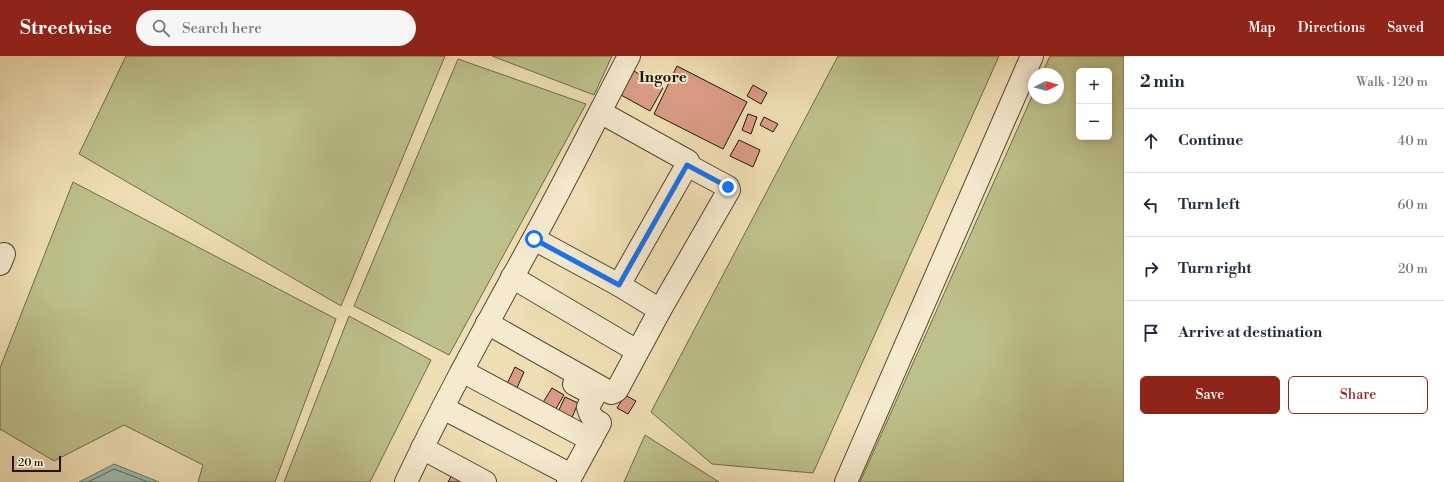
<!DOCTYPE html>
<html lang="en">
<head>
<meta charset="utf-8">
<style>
	:root { --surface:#fff; --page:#f6f6f7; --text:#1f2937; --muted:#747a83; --line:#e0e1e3; --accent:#8f2418 }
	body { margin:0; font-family:"Libre Bodoni",serif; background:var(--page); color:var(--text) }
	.controls { position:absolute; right:12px; top:12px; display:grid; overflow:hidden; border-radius:6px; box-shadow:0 2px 10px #0003 }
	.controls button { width:36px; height:36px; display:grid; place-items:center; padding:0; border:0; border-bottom:1px solid var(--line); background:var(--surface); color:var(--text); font:20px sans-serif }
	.compass { position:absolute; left:1028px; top:12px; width:36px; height:36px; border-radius:50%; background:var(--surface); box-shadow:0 2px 10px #0003; rotate:85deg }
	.scale { position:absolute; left:12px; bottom:10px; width:49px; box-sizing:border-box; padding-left:4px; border:2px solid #1f150a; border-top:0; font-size:11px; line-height:14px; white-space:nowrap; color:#1f150a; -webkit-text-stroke:3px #f5eace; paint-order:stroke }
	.stop { position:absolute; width:12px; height:12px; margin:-9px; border:3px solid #1a73e8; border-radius:50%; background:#fff }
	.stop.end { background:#1a73e8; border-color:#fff; box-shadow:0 1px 4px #0008 }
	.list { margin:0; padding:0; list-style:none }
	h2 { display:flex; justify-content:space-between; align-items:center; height:52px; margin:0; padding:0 16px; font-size:17px }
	h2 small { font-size:13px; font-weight:400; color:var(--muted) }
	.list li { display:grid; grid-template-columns:26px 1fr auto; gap:12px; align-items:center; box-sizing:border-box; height:64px; padding:0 16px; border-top:1px solid var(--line) }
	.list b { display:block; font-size:15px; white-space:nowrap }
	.list em { font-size:13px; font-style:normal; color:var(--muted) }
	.actions { display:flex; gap:8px; padding:12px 16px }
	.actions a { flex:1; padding:9px 0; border:1px solid var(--accent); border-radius:6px; text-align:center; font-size:14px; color:var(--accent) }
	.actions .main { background:var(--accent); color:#fff }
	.icon { flex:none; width:22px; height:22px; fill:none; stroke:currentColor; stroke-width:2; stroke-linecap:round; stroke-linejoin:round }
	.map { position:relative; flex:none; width:1124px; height:426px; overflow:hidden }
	header { display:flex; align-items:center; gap:24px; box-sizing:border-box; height:56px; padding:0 20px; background:var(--accent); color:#fff }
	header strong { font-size:19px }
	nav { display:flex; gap:22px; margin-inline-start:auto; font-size:14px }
	.search { width:280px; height:36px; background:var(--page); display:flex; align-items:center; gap:10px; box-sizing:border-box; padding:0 14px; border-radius:22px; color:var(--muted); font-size:15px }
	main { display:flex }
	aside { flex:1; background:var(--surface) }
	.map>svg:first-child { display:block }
	.green { fill:#bdc08a; stroke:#6e6a4a; fill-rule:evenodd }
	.water { fill:#9abcae; stroke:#69796c }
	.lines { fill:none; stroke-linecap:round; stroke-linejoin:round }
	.shore { stroke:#5c685c; stroke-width:1 }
	.building { fill:#db9c85; stroke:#1f150a }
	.minor-casing { stroke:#534734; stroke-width:24 }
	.minor { stroke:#f5eace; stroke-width:22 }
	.route { stroke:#1a73e8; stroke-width:5 }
	.labels { text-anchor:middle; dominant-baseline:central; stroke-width:4; stroke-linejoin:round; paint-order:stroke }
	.quarter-label { font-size:15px; font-weight:bold; fill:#1f150a; stroke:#f5eace }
</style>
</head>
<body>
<header>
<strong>Streetwise</strong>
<div class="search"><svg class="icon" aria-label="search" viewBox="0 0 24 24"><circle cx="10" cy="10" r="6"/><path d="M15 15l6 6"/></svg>Search here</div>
<nav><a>Map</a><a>Directions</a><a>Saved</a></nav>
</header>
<main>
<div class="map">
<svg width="1124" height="426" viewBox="0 0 1124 426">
	<rect width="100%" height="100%" fill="#efdeb3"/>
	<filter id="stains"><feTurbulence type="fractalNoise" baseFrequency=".005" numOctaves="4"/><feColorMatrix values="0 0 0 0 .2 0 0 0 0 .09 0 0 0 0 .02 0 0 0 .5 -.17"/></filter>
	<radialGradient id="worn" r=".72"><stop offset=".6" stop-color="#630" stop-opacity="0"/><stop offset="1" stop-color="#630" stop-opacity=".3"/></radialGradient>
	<g class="green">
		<path d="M126,0H445L341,250L79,98Z"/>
		<path d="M492,0H612L594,39Z"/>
		<path d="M838,0H999L813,417L712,408L651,356Z"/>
		<path d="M1050,0H1124V426H860L1034,36V42H1058V18H1042ZM1079,15H1109V81H1079Z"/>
		<path d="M458,3L586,48L449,299L354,250Z"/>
		<path d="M73,126L336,263L275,426H198L203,409L124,369L54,405L0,373V312Z"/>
		<path d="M349,260L431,304L370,426H284Z"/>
		<path d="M645,379L719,426H624Z"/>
	</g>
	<path class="water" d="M114,408L159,426H79Z"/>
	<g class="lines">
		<path class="shore" d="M88,426L114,413L148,426"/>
	</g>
	<g class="building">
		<path d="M677,10L747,46L723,93L654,58Z"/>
		<path d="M634,15L663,32L650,55L621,39Z"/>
		<path d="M753,29L767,37L761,48L747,40Z"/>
		<path d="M748,58L757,61L751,78L742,74Z"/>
		<path d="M764,61L778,68L773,76L760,69Z"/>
		<path d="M739,84L760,94L753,111L730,100Z"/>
		<path d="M515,311L524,316L516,334L506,330Z"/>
		<path d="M552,332L564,339L554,356L542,348Z"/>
		<path d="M625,339L636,345L628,358L617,352Z"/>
		<path d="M565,341L578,347L571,364L557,358Z"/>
		<path d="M452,419L465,426H448Z"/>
	</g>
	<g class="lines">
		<defs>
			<g id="minor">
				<path d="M600,56L688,105L687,109L619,229L660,254"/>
				<path d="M534,183L619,229"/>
				<path d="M0,208L4,198"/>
				<path d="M512,221L637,295"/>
				<path d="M487,267L611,337L614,336L617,334L660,254L729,134L728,131L687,109"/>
				<path d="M462,315L591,384"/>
				<path d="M443,352L571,419"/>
				<path d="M422,392L485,426"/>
				<path d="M406,426C445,343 490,263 534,182C567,122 597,61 629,0"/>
				<path d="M568,426L600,367C592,363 590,359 588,351L595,339L574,328"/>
				<path d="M846,426L1032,0"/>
			</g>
		</defs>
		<use href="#minor" class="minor-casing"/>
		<use href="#minor" class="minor"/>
	</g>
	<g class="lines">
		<path class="route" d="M534,183L619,229L687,109L728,131"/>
	</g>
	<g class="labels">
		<g class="quarter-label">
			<text x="663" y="21">Ingore</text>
		</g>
	</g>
	<rect width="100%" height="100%" filter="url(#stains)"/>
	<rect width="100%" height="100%" fill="url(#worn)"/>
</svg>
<div class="controls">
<button>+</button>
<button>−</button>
</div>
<svg class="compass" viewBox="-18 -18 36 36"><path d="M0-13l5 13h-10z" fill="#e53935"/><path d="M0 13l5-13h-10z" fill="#747a83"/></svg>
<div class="scale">20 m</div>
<div class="stop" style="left:534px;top:183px"></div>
<div class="stop end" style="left:728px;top:131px"></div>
</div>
<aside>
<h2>2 min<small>Walk · 120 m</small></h2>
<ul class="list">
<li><svg class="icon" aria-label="ahead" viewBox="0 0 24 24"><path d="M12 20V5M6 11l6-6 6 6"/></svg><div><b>Continue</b></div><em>40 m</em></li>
<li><svg class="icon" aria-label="left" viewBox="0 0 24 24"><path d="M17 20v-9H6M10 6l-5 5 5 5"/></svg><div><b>Turn left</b></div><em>60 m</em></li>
<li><svg class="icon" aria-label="right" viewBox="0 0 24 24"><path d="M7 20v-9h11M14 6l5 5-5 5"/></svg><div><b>Turn right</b></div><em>20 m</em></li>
<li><svg class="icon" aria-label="arrive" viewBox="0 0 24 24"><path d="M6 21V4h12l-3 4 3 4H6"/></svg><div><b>Arrive at destination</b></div></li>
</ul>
<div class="actions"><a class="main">Save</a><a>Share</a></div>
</aside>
</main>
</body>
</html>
